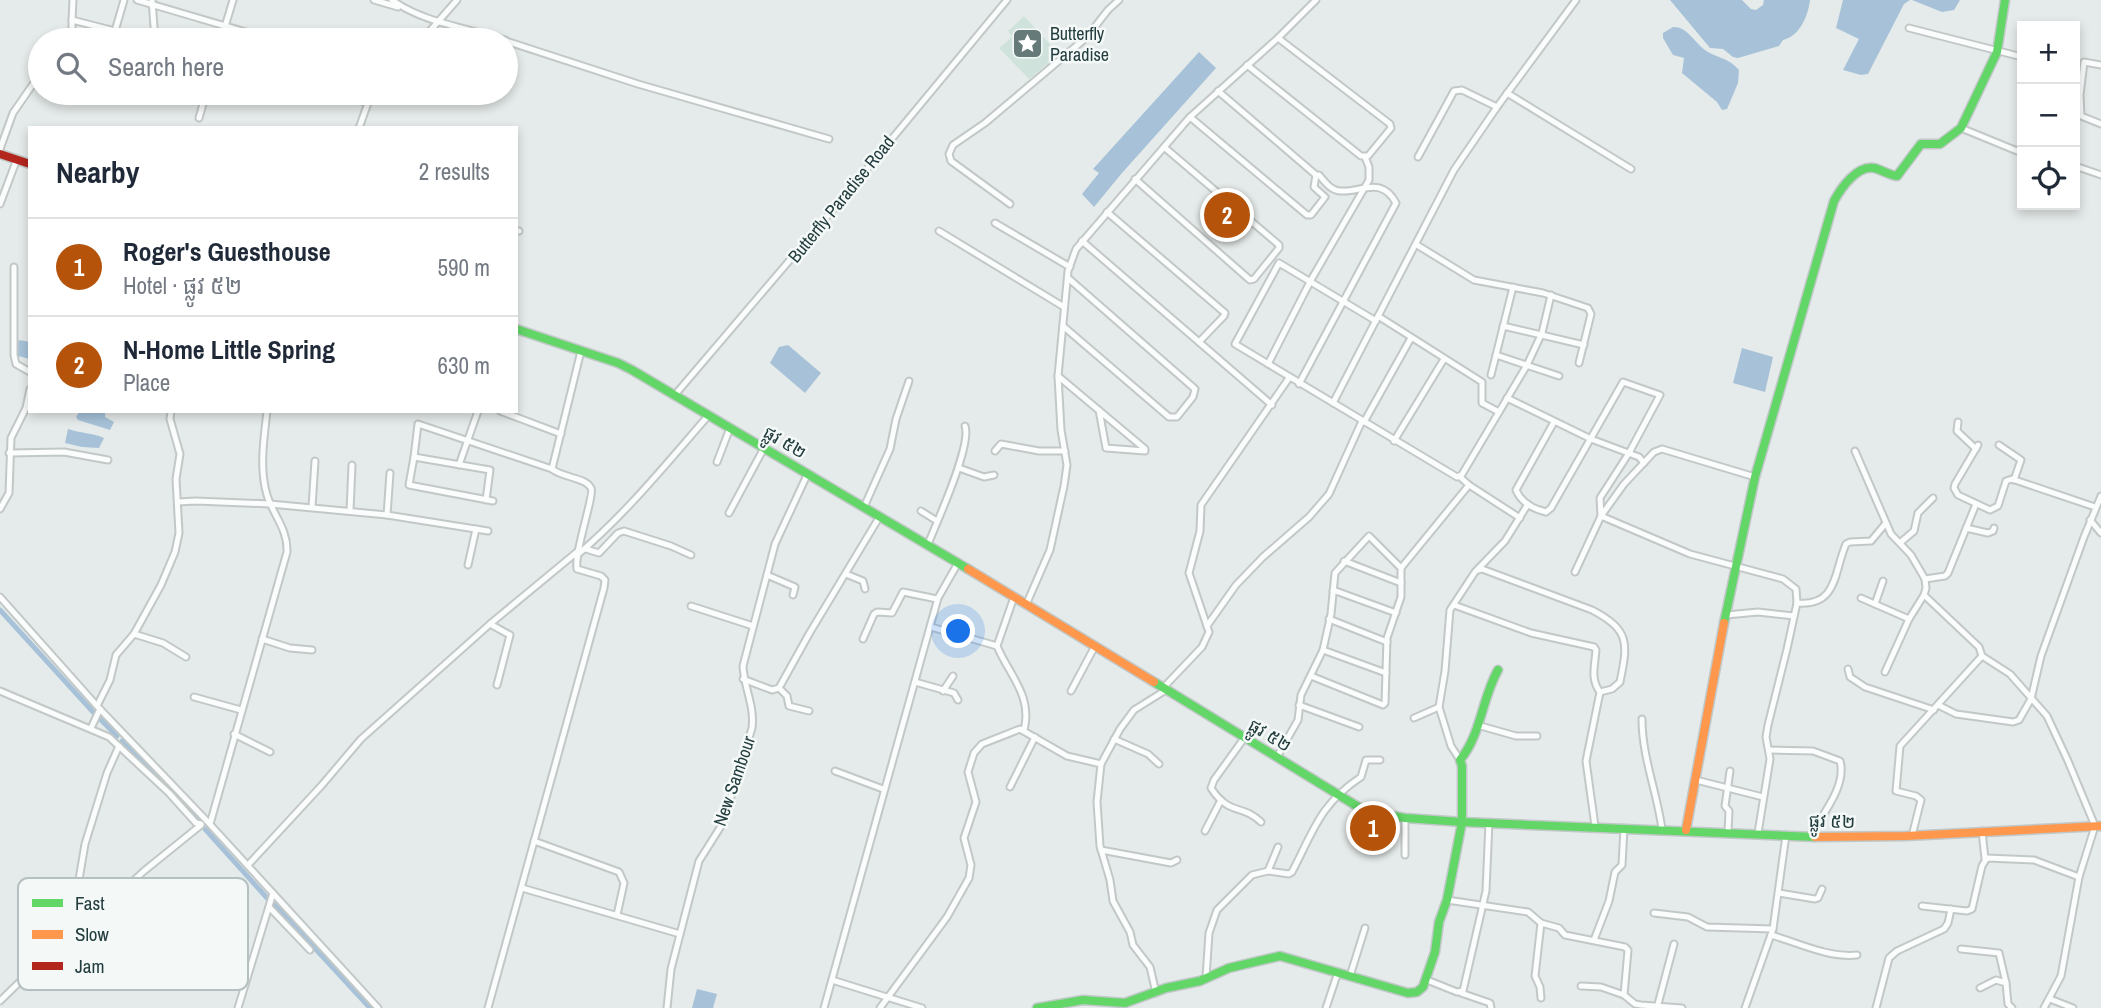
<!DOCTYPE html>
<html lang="en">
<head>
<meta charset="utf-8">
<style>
	:root { --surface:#fff; --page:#f6f6f7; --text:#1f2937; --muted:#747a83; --line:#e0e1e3; --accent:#b45309 }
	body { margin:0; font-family:"Archivo Narrow","Noto Sans Khmer",sans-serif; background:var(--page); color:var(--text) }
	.controls { position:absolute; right:21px; top:21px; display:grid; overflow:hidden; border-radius:0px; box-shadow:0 4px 10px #0003 }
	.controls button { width:63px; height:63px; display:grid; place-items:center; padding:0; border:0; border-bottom:2px solid var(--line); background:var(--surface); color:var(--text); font:35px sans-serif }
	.you { position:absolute; left:959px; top:632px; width:24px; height:24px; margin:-18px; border:5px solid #fff; border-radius:50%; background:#1a73e8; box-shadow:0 0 0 10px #1a73e833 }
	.badge { display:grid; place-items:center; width:46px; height:46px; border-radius:50%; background:var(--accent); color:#fff; font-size:23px; font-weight:700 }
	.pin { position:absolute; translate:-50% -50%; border:4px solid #fff; box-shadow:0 2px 7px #0006 }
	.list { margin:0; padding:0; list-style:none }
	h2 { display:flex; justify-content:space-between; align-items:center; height:91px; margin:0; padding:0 28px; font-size:30px }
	h2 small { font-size:23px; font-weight:400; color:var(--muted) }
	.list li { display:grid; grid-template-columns:46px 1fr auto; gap:21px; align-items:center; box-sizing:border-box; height:98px; padding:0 28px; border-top:2px solid var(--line) }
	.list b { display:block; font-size:26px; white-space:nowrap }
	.list p { margin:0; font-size:23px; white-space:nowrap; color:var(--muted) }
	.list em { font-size:23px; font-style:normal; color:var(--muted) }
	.icon { flex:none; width:38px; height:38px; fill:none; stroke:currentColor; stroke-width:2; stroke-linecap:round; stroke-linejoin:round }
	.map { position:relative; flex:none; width:2101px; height:1008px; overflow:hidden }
	.search { position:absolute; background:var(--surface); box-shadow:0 4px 10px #0003; left:28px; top:28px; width:490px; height:77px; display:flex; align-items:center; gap:18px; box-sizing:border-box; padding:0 24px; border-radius:38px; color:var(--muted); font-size:26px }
	.panel { position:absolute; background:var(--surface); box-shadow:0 4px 10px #0003; left:28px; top:126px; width:490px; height:287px; border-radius:0px }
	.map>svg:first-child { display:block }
	.green { fill:#cfe3dc }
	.water { fill:#a7c2d8 }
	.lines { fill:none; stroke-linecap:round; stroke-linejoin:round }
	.canal { stroke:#a7c2d8; stroke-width:5 }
	.street-casing { stroke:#c2c8c7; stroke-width:9 }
	.fast-casing { stroke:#c1c8c8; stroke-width:11 }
	.slow-casing { stroke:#c1c8c8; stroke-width:11 }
	.jam-casing { stroke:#c1c8c8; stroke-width:11 }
	.street { stroke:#fbfcfc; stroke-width:5 }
	.fast { stroke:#63d668; stroke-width:8 }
	.slow { stroke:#ff974d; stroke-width:8 }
	.jam { stroke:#b3261e; stroke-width:8 }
	.labels { text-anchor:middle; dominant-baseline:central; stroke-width:5; stroke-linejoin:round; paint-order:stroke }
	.poi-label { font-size:18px; fill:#233d3e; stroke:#f4f9f8; text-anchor:start }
	.street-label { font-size:18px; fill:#233d3e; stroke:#f4f9f8 }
	.key { fill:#f4f9f8; stroke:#b5c1c0; stroke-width:2 }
	.key-label { font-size:19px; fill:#233d3e }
</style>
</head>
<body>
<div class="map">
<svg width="2101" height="1008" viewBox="0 0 2101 1008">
	<rect width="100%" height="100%" fill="#e5ebea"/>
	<path class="green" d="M1024,16L1059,54L1029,79L999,48L1012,37L1008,31Z"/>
	<g class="water">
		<path d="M1670,0H1742L1751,9L1756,10L1763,5L1764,0H1810C1808,16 1800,36 1783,40L1779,46L1738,58L1733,57L1723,49L1710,48Z"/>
		<path d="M1843,0H1910L1904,4L1868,74L1861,75L1843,70L1859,39L1836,28Z"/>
		<path d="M1912,0H1960L1954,10L1942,12Z"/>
		<path d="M1673,27C1688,27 1693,41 1705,50C1716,58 1728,57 1739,70L1738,83L1727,109L1722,110L1717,102L1682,73L1684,58L1673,55L1663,38V33Z"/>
		<path d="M1199,52L1216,68L1122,173L1094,207L1082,194L1099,173L1093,169Z"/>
		<path d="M19,340L30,342V359L18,356L15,350Z"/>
		<path d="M788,345L821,373L805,393L770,363L779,347Z"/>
		<path d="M1742,348L1773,357L1765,392L1733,383Z"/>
		<path d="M80,411L105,412V417L114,422L110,430L78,420L76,417Z"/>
		<path d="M68,429C80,433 93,433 104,438L99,448L82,447L65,443Z"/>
		<path d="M697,989L717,994L713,1008H692Z"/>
	</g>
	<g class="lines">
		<g class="canal">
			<path d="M0,610L94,713"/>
			<path d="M100,719L117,736"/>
			<path d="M122,741L165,787"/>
			<path d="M182,804L197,819"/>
			<path d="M205,829L267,898"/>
			<path d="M275,905L370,1008"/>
		</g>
		<defs>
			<g id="street">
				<path d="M137,0L256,35"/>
				<path d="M152,0L155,40"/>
				<path d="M374,0L398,7"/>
				<path d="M392,0C424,23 468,28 505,40"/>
				<path d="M72,20L73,0"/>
				<path d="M1909,28L2022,57"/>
				<path d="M115,31L149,40"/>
				<path d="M72,40V20L115,31L124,0"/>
				<path d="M221,40L233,0"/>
				<path d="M422,40L457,0"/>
				<path d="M506,41L638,84L829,139"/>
				<path d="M1247,65L1361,156H1368L1391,128L1390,124L1278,38"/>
				<path d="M2101,65L2084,62L2080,95L2081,116L2101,124"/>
				<path d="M337,93L368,103"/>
				<path d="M1507,93L1631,169"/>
				<path d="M1190,117L1307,215H1311L1325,197L1314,187L1316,175L1218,91"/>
				<path d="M199,118L206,93"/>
				<path d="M359,128L368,103L374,93"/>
				<path d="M1961,128L2022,153"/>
				<path d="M0,149L13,113L40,74"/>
				<path d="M1418,157L1454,91L1462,90L1497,107"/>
				<path d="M2075,166L2101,175"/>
				<path d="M1135,179L1250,280L1254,279L1279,248V245L1164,147"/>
				<path d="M0,204L17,159"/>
				<path d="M1010,204L951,161L949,154L953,145L985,123L1087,37L1108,10L1119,0"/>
				<path d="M995,223L1070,267"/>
				<path d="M516,231H519"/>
				<path d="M939,231L1064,307"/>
				<path d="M1082,241L1199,342L1224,316L1225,313L1107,212"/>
				<path d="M1417,245L1474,280L1543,293L1588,308L1591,314L1579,363"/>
				<path d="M14,267V355L16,364L30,372"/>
				<path d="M1378,316L1482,382V403L1499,412"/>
				<path d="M1376,321L1279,263L1235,344L1457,477L1461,476L1527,365L1542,333L1551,295"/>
				<path d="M1063,326L1169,417H1177L1193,397L1195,389L1068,278"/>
				<path d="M1503,326L1584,345"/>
				<path d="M1199,342L1272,405"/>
				<path d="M1496,355L1559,376"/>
				<path d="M1268,364L1311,280L1369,180V167L1365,157"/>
				<path d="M1491,375L1513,287"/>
				<path d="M1058,376L1145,449V451L1106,448L1099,410"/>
				<path d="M1299,384L1396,203C1381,175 1360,193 1341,191C1331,191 1324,181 1319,175H1316"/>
				<path d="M674,396L847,193L1007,0"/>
				<path d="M1507,398L1591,439L1639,457L1644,463"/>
				<path d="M1333,403L1454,170L1497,107L1576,0"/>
				<path d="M500,411L561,434"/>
				<path d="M1364,422L1411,338"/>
				<path d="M1554,422L1516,490C1521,502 1533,509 1546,512L1551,508L1623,382L1660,395L1629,453L1600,498L1601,516L1690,554L1783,579L1796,589L1797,603L1787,649L1768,725L1766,737L1770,759L1758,833"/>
				<path d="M1958,422L1957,431L1976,449"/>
				<path d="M1394,441L1444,359"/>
				<path d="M1978,445L1955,484L1954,488L1958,495L1990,510L1998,506L2006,481L2012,479L2095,507"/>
				<path d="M1999,445L2021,460L2014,480"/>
				<path d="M995,451L1001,444L1039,451H1065"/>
				<path d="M1855,451L1891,534L1911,555L1925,579"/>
				<path d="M9,453L64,452L108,460"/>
				<path d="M414,457L418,424L552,469"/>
				<path d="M717,462L730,428"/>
				<path d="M459,465L478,411"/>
				<path d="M959,468L984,477L994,475"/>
				<path d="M1469,485L1520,518"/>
				<path d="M486,500L490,470L414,457L409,485L493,501"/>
				<path d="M178,502L196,501L270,504L387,515L488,531"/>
				<path d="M1976,504L1948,573L1945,576L1925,579L1926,588L1924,595L1979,647L1982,656L2010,674L2047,716L2068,761L2095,826L2079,877L2061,976L2044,1008"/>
				<path d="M312,507L315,461"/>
				<path d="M864,507L890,449L896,419L909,381"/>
				<path d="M0,509L9,493L11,438L26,408L30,389"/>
				<path d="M350,511L352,465"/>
				<path d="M921,511L937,521"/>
				<path d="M729,513L764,448"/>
				<path d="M387,515L390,473"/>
				<path d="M2090,520L2101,533"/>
				<path d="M1966,528L1988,533L1993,531L1994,528"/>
				<path d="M1901,542L1914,531L1918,513L1933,498"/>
				<path d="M928,544C937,522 972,445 965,426"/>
				<path d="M586,549L599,553L618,533L624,531L671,546L691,555"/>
				<path d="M576,556C625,515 666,464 708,416"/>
				<path d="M1344,561L1401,583"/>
				<path d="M468,565L476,529"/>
				<path d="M1401,568L1469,485L1459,476"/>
				<path d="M1575,572L1601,516L1624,484L1654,452L1662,449L1755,477"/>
				<path d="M846,574L863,581L865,589"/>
				<path d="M767,575L795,587L793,595"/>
				<path d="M1333,590L1396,613"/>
				<path d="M0,597L97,706L206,820L378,1008"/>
				<path d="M1014,597L997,646C1009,675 1033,696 1024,730"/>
				<path d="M1861,598L1909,619"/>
				<path d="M1797,603C1838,607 1834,571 1846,544L1850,542L1871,541L1886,523"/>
				<path d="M1875,604L1883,581"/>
				<path d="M1026,605L1050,550L1064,486L1067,465L1061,430L1058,376L1068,271L1076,249L1190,117L1278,38L1316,0"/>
				<path d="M1454,605L1531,633L1594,647L1596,650C1595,665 1590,679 1600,692L1612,689L1620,682C1628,643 1630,630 1592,610L1482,569L1478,570"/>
				<path d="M691,606L753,626"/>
				<path d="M1726,615L1758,612L1794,616"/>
				<path d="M1329,619L1387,642"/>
				<path d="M490,624L510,635L497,685"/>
				<path d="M1207,626L1236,585L1263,557L1309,517L1329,494L1362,421"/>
				<path d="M931,627L997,646"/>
				<path d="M134,634L163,643L186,657"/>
				<path d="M262,639L290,648L312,650"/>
				<path d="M863,639L874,614L877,612L892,613L903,592L937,599"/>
				<path d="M1323,650L1386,673"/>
				<path d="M1848,669L1850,677L1865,687L1934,710"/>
				<path d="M1885,672L1909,619L1924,595"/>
				<path d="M743,679L772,690L779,688L809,634L880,516"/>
				<path d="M915,682L954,693L958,700"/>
				<path d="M779,688L787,696L789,706L809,711"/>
				<path d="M1163,688L1202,647L1209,632L1189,573L1200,531L1201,505L1289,378"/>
				<path d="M0,691L109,737L169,793L196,823L201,824"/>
				<path d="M943,691L953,676"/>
				<path d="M1071,691L1095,646"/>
				<path d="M194,697L241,710"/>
				<path d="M1299,705L1359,727"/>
				<path d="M1938,705L1956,714L2013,722L2019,720L2031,699L2041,656L2084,537L2101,496"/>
				<path d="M97,706L110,680L116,655L134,634L161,585L175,552L179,533L176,479L180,454L170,419L171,411"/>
				<path d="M1414,718L1439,707"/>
				<path d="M1642,719C1642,757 1657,792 1662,829"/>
				<path d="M1477,725L1516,736H1537"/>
				<path d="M91,728L100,709"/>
				<path d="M234,734L270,752"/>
				<path d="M1245,737L1214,780L1211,788C1229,816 1243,804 1261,822"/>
				<path d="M1114,739L1148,754L1159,764"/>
				<path d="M1769,750L1813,751L1840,761C1847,786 1822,815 1810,836"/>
				<path d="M1277,757L1298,720L1301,695L1323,650L1331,614L1335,573L1369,536L1401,568V597L1387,638L1385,703L1383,705L1311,676"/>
				<path d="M1460,760L1451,746L1439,707L1445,671L1450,610L1475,572L1505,541L1528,504"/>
				<path d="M835,771L883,789"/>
				<path d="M1696,780L1763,797"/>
				<path d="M1010,787L1035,737"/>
				<path d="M1405,818V855"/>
				<path d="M210,824L287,552C288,529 273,515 267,495C259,469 264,438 267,411"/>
				<path d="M1595,826L1586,761L1600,692"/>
				<path d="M1205,831L1221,800"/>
				<path d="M1982,831L1985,859"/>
				<path d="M1728,832L1729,811L1725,806L1730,771"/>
				<path d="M1912,836L1921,800L1916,796L1896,791L1900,746L1982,656"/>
				<path d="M534,841L619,872L624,883L617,915"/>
				<path d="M1278,847L1268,871L1289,874L1292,872C1314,830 1320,804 1361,777L1366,760H1380"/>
				<path d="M1101,850L1171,863L1177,860"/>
				<path d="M248,865L322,785L361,739L490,624L577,552"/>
				<path d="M522,888L680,934"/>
				<path d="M1779,893L1815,899L1818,898L1822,889"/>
				<path d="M1447,900L1528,912L1541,923L1559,928L1565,935L1625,947L1628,950L1624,995L1635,1004L1641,1005L1682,1008"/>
				<path d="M1922,906L1967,911L1972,909L1982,866L1987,858L2034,860L2079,877"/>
				<path d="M269,907L310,950"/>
				<path d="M1654,913L1688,917L1707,927L1773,929"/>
				<path d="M1541,923L1535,976L1540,987L1541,998"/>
				<path d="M84,927L87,930L115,940"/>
				<path d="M70,933L85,844L107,773L119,746"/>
				<path d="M1771,935C1799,943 1828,958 1857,955"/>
				<path d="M1594,940L1609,901L1615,872L1622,865L1624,828"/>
				<path d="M1961,949L1999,953L2006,983"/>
				<path d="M1350,976L1365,928"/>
				<path d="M1206,977L1209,933L1217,910L1252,875L1268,871"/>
				<path d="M832,980L922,1008"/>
				<path d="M1427,980L1457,992L1463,991L1486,891L1489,822"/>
				<path d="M1581,986L1601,987L1624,995"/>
				<path d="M1980,988L1996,980L2006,983L2008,1004L2012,1008"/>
				<path d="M1156,993L1150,967L1133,945L1130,932L1113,901L1110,880L1100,846L1097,802L1101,764L1120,729L1134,710L1166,690"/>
				<path d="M1461,993L1490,1003L1491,1008"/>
				<path d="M2050,999L2073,1008"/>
				<path d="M0,1001L70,933L81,929L144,871L201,825"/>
				<path d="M238,1008L273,893"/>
				<path d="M488,1008L604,588L605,580L601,576L577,569C574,552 595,494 591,488C585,477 563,478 552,469L581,351"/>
				<path d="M667,1008L671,969L699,861L723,823L752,728C755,706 744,688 743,666L775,544L808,473"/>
				<path d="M824,1008L938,598L958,563"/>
				<path d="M880,1008L947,917L969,878L971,865L964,838L976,802L968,772L974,753L982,744L1020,729L1067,756L1101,764"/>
				<path d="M1326,1008L1338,972"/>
				<path d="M1657,1008L1674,944"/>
				<path d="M1745,1008L1773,929L1786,835"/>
				<path d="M1876,1008L1889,958L1897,951L1944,929L1948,923L1951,909"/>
			</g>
			<g id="fast">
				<path d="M516,329L618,363L632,370L968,569"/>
				<path d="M1724,623L1755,477L1834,201C1841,188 1857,165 1874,168C1882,170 1889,175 1897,176L1921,144H1940L1961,128L1997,52L2005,0"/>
				<path d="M1154,682L1365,811L1405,818L1462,822L1815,837"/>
				<path d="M1037,1008L1083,1000L1125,1003L1166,988L1200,981L1229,968L1280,956L1408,993L1417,992L1423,987L1435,952L1439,922L1447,900L1462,822V766L1460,760C1481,735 1482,698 1498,670"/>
			</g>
			<g id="slow">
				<path d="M968,569L1154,682"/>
				<path d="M1686,830L1724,623"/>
				<path d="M1815,837L1906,836L2101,826"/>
			</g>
			<path id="jam" d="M0,154L30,164"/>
		</defs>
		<use href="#street" class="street-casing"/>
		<use href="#fast" class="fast-casing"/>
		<use href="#slow" class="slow-casing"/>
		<use href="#jam" class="jam-casing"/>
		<use href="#street" class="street"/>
		<use href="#fast" class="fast"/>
		<use href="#slow" class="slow"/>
		<use href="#jam" class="jam"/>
	</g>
	<defs>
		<symbol id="sight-square" viewBox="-11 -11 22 22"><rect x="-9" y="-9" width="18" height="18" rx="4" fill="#677a7a" stroke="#f4f9f8"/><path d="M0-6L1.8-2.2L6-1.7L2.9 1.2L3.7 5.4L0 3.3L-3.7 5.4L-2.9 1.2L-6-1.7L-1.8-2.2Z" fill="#fff"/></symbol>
	</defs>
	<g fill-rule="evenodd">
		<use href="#sight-square" x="1010" y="26" width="35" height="35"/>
	</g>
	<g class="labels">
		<g class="poi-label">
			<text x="1050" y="33">Butterfly<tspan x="1050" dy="21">Paradise</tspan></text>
		</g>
		<g class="street-label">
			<text transform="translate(841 199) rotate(-51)">Butterfly Paradise Road</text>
			<text transform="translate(785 442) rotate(30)">ផ្លូវ ៥២</text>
			<text transform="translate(1270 735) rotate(31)">ផ្លូវ ៥២</text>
			<text transform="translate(734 781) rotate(-71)">New Sambour</text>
			<text transform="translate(1832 821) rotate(2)">ផ្លូវ ៥២</text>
		</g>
	</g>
	<rect x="18" y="878" width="230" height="112" rx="10" class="key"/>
	<rect x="32" y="899" width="31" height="8" fill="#63d668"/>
	<rect x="32" y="930" width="31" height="9" fill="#ff974d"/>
	<rect x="32" y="962" width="31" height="8" fill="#b3261e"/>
	<g class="key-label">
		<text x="75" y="910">Fast</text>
		<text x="75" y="941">Slow</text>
		<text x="75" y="973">Jam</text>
	</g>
</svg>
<div class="controls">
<button>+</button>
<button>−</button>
<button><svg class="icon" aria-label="locate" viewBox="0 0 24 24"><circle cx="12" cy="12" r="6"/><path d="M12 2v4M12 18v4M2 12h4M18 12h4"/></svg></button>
</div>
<div class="you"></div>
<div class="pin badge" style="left:1373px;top:828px">1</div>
<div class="pin badge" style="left:1227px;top:215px">2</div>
<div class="search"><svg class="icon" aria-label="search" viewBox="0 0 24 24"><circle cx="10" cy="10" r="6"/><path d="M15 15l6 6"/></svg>Search here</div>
<section class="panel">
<h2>Nearby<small>2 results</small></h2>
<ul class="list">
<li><span class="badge">1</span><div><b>Roger's Guesthouse</b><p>Hotel · ផ្លូវ ៥២</p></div><em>590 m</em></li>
<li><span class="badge">2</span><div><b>N-Home Little Spring</b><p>Place</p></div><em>630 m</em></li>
</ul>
</section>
</div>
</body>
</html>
